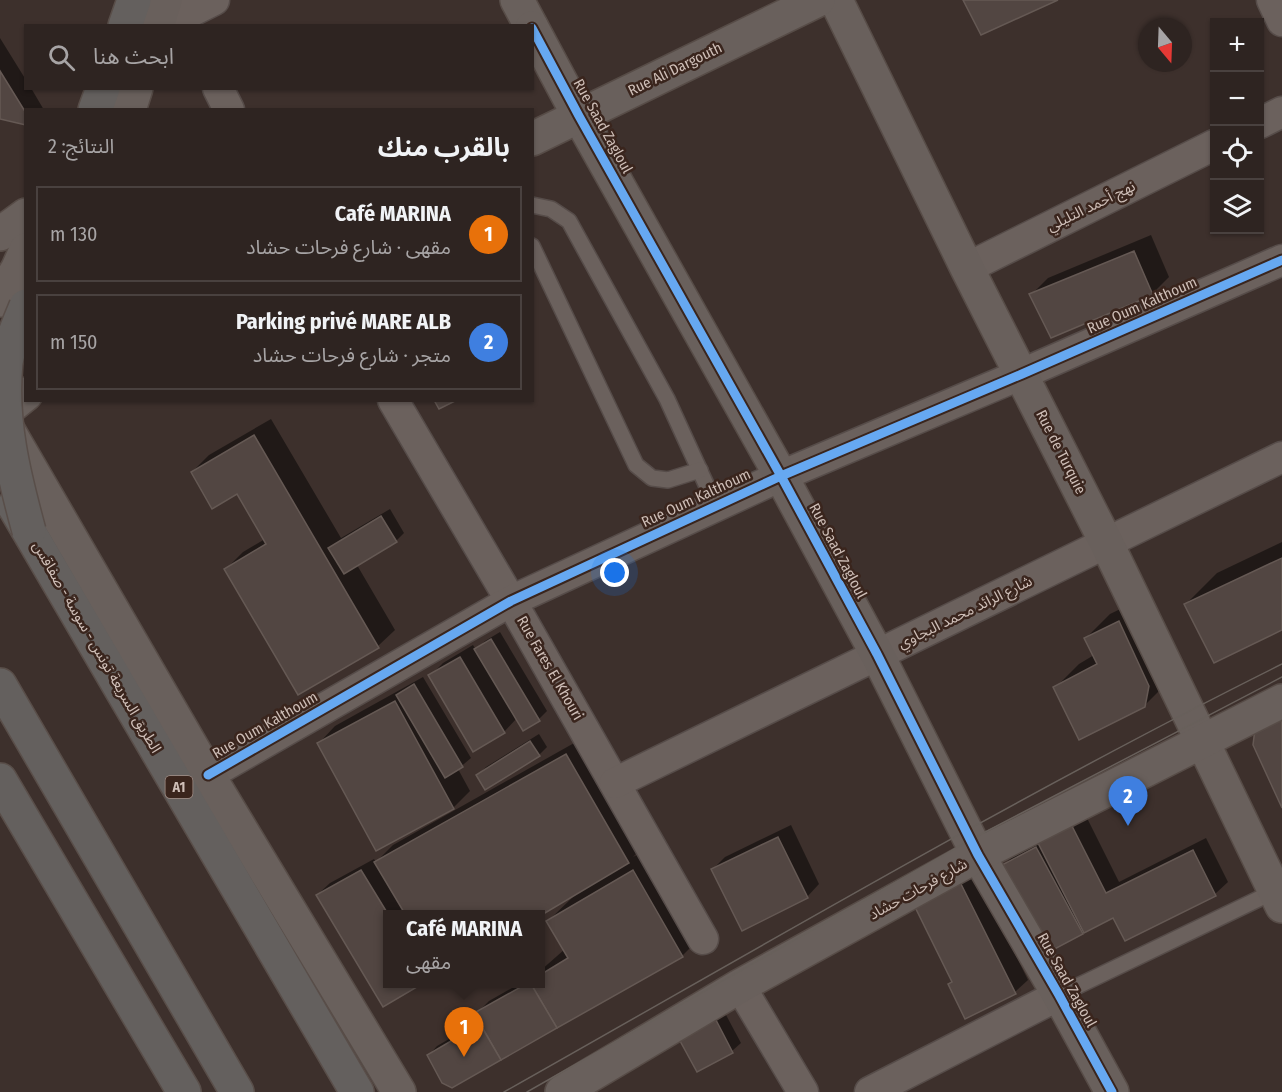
<!DOCTYPE html>
<html lang="ar">
<head>
<meta charset="utf-8">
<style>
	:root { --surface:#2e2421; --page:#362c2a; --text:#f1f3f6; --muted:#a7a4a5; --line:#49413f; --accent:#d93025 }
	body { margin:0; font-family:"Fira Sans Condensed","Noto Sans Arabic",sans-serif; background:var(--page); color:var(--text); direction:rtl }
	.controls { position:absolute; right:18px; top:18px; display:grid; overflow:hidden; border-radius:0px; box-shadow:0 2px 4px #0004 }
	.controls button { width:54px; height:54px; display:grid; place-items:center; padding:0; border:0; border-bottom:2px solid var(--line); background:var(--surface); color:var(--text); font:30px sans-serif }
	.compass { position:absolute; left:1138px; top:18px; width:54px; height:54px; border-radius:50%; background:var(--surface); box-shadow:0 2px 4px #0004; rotate:161deg }
	.you { position:absolute; left:615px; top:573px; width:21px; height:21px; margin:-15px; border:4px solid #fff; border-radius:50%; background:#1a73e8; box-shadow:0 0 0 9px #1a73e833 }
	.badge { display:grid; place-items:center; width:39px; height:39px; border-radius:50%; background:var(--accent); color:#fff; font-size:20px; font-weight:700 }
	.pin { position:absolute; translate:-50% -50px; filter:drop-shadow(0 2px 3px #0008) }
	.pin::after { content:''; position:absolute; top:32px; width:21px; height:18px; background:inherit; clip-path:polygon(0 0,100% 0,50% 100%) }
	.popup { position:absolute; left:383px; top:910px; width:162px; height:78px; box-sizing:border-box; display:grid; place-content:center; border-radius:0px; background:var(--surface); filter:drop-shadow(0 2px 4px #0005); font-size:20px; white-space:nowrap; color:var(--muted) }
	.popup b { font-size:22px; color:var(--text) }
	.popup::after { content:''; position:absolute; left:50%; top:100%; margin-left:-12px; border:12px solid transparent; border-top-color:var(--surface) }
	.list { margin:0; padding:0; list-style:none }
	h2 { display:flex; justify-content:space-between; align-items:center; height:78px; margin:0; padding:0 24px; font-size:26px }
	h2 small { font-size:20px; font-weight:400; color:var(--muted) }
	.list li { display:grid; grid-template-columns:39px 1fr auto; gap:18px; align-items:center; box-sizing:border-box; height:96px; margin:0 12px 12px; padding:0 12px; border:2px solid var(--line); border-radius:0px }
	.list b { display:block; font-size:22px; white-space:nowrap }
	.list p { margin:0; font-size:20px; white-space:nowrap; color:var(--muted) }
	.list em { font-size:20px; font-style:normal; color:var(--muted) }
	.icon { flex:none; width:33px; height:33px; fill:none; stroke:currentColor; stroke-width:2; stroke-linecap:round; stroke-linejoin:round }
	.map { position:relative; flex:none; width:1282px; height:1092px; overflow:hidden; direction:ltr }
	.search { position:absolute; background:var(--surface); box-shadow:0 2px 4px #0004; left:24px; top:24px; width:510px; height:66px; display:flex; align-items:center; gap:15px; box-sizing:border-box; padding:0 21px; border-radius:0px; color:var(--muted); font-size:22px }
	.panel { position:absolute; background:var(--surface); box-shadow:0 2px 4px #0004; left:24px; top:108px; width:510px; height:294px; border-radius:0px; direction:rtl }
	.map>svg:first-child { display:block }
	.shadow { fill:#0007 }
	.building { fill:#524642; stroke:#655954; stroke-width:1.5 }
	.lines { fill:none; stroke-linecap:round; stroke-linejoin:round }
	.lane-casing { stroke:#564c49; stroke-width:18 }
	.street-casing { stroke:#564c49; stroke-width:33 }
	.secondary-casing { stroke:#574c47; stroke-width:36 }
	.highway-casing { stroke:#594e49; stroke-width:36 }
	.lane { stroke:#6b615d; stroke-width:15 }
	.street { stroke:#6b615d; stroke-width:30 }
	.secondary { stroke:#69605c; stroke-width:33 }
	.highway { stroke:#64605e; stroke-width:33 }
	.tram { stroke:#68605b; stroke-width:1.5 }
	.highway-bridge-casing { stroke:#594e49; stroke-width:36; stroke-linecap:butt }
	.highway-bridge { stroke:#64605e; stroke-width:33 }
	.cycleway-casing { stroke:#3a251d; stroke-width:13 }
	.cycleway { stroke:#66a8f1; stroke-width:9 }
	.labels { text-anchor:middle; dominant-baseline:central; stroke-width:5; stroke-linejoin:round; paint-order:stroke }
	.shield { fill:#3a251d; stroke:#a29089; stroke-width:1.5 }
	.shield-label { font-size:14px; font-weight:bold; fill:#cebeb7 }
	.street-label { font-size:15px; fill:#cebeb7; stroke:#3a251d }
</style>
</head>
<body>
<div class="map">
<svg width="1282" height="1092" viewBox="0 0 1282 1092">
	<rect width="100%" height="100%" fill="#3d302c"/>
	<g class="shadow">
		<path d="M0,38L26,80V88H31L44,110H26V124L0,117Z"/>
		<path d="M1151,235L1169,277L1152,294L1031,295L1048,278Z"/>
		<path d="M271,419L341,538L390,509L404,533L396,541L357,565L395,630L378,646L226,569L243,552L265,539L238,492L192,472L209,455Z"/>
		<path d="M1282,542V628L1186,604L1217,573Z"/>
		<path d="M1143,598L1169,681L1145,705L1055,688L1079,664L1094,655L1086,638L1110,614Z"/>
		<path d="M500,632L547,711L539,719L524,729L517,718L504,732L430,676L443,663L473,645L476,650L485,641Z"/>
		<path d="M423,677L471,758L458,769L470,791L453,808L319,743L335,726Z"/>
		<path d="M539,734L547,747L539,755L478,775L486,767Z"/>
		<path d="M583,738L645,845L633,857L664,840L713,925L682,956L452,1086L429,1055L437,1046L480,1021L476,1014L489,1001L519,984H540V971L565,949L548,921L574,896L539,914H388V984H419L383,1004L317,895L330,883L374,859L376,862L393,845Z"/>
		<path d="M1085,814L1119,882L1206,838L1228,882L1215,894L1126,939L1114,916L1082,933L1002,867L1015,854Z"/>
		<path d="M791,825L819,884L807,897L713,869L725,857Z"/>
		<path d="M973,870L1028,980L1015,992L953,981L916,906Z"/>
		<path d="M725,1013L741,1043L732,1051L697,1070L681,1039Z"/>
	</g>
	<g class="building">
		<path d="M963,0H1058L981,35Z"/>
		<path d="M0,71L26,113V125L0,119Z"/>
		<path d="M1134,251L1153,295L1051,338L1029,294Z"/>
		<path d="M434,400H457L439,409Z"/>
		<path d="M254,435L379,648L298,695L224,569L266,544L237,494L212,509L191,472Z"/>
		<path d="M381,516L397,542L344,574L328,548Z"/>
		<path d="M1282,558V630L1214,663L1184,604Z"/>
		<path d="M1119,621L1149,686L1145,707L1079,740L1053,687L1097,664L1084,638Z"/>
		<path d="M491,639L540,721L523,731L474,649Z"/>
		<path d="M460,657L505,733L473,752L428,675Z"/>
		<path d="M414,684L463,767L445,778L396,695Z"/>
		<path d="M395,701L454,809L376,851L317,743Z"/>
		<path d="M1282,715V808L1253,745L1255,729Z"/>
		<path d="M530,741L540,756L485,790L476,775Z"/>
		<path d="M566,754L629,863L540,916L405,914L374,862Z"/>
		<path d="M1072,826L1106,893L1193,850L1216,896L1125,941L1113,918L1084,933L1038,843Z"/>
		<path d="M778,837L808,898L742,931L711,869Z"/>
		<path d="M1036,847L1083,934L1047,953L1000,866Z"/>
		<path d="M361,870L388,914V984H422L383,1007L316,895Z"/>
		<path d="M633,870L683,957L557,1028L531,984H540V975L568,958L546,921Z"/>
		<path d="M960,882L1016,994L965,1019L948,984L952,982L914,905Z"/>
		<path d="M526,984H531L557,1028L501,1060L474,1013Z"/>
		<path d="M716,1020L733,1053L697,1072L679,1039Z"/>
		<path d="M480,1024L501,1060L452,1088L442,1083L427,1055Z"/>
	</g>
	<g class="lines">
		<defs>
			<g id="lane">
				<path d="M532,205L551,209L569,221L667,399L716,506"/>
				<path d="M532,246L636,465L652,478L668,480L700,470"/>
				<path d="M1059,995L1275,891"/>
			</g>
			<g id="street">
				<path d="M1272,0L1282,21"/>
				<path d="M162,10L180,17L214,0"/>
				<path d="M218,88L229,110"/>
				<path d="M1260,123L1282,112"/>
				<path d="M967,268L1214,145"/>
				<path d="M393,400L511,601L703,939"/>
				<path d="M208,775L511,601L781,476L1022,374L1282,260"/>
				<path d="M615,783L1282,457"/>
				<path d="M740,986L803,1092"/>
				<path d="M870,1092L1059,995"/>
			</g>
			<g id="secondary">
				<path d="M517,0L531,26"/>
				<path d="M836,0L967,268L1107,544L1282,906"/>
				<path d="M157,26L165,0"/>
				<path d="M532,28L579,116L781,476L877,654L978,855L1059,995L1112,1092"/>
				<path d="M129,110L136,88"/>
				<path d="M532,139L818,0"/>
				<path d="M0,234L26,215"/>
				<path d="M0,300L18,268L26,250"/>
				<path d="M0,415L26,394"/>
				<path d="M8,430L208,775L399,1092"/>
				<path d="M562,1092L740,986L978,855L1282,701"/>
			</g>
			<g id="highway">
				<path d="M125,26L134,0"/>
				<path d="M95,110L103,88"/>
				<path d="M14,506L357,1092"/>
				<path d="M0,685L237,1092"/>
				<path d="M0,780L184,1092"/>
			</g>
		</defs>
		<use href="#lane" class="lane-casing"/>
		<use href="#street" class="street-casing"/>
		<use href="#secondary" class="secondary-casing"/>
		<use href="#highway" class="highway-casing"/>
		<use href="#lane" class="lane"/>
		<use href="#street" class="street"/>
		<use href="#secondary" class="secondary"/>
		<use href="#highway" class="highway"/>
		<g class="tram">
			<path d="M504,1092C761,947 1017,796 1282,664"/>
			<path d="M527,1092L970,840L1282,677"/>
		</g>
		<defs>
			<path id="highway-bridge" d="M26,306C19,324 9,344 6,363C0,420 14,476 29,531"/>
		</defs>
		<use href="#highway-bridge" class="highway-bridge-casing"/>
		<use href="#highway-bridge" class="highway-bridge"/>
		<defs>
			<g id="cycleway">
				<path d="M532,28L579,116L781,476L877,654L978,855L1059,995L1112,1092"/>
				<path d="M208,775L511,601L781,476L1022,374L1282,260"/>
			</g>
		</defs>
		<use href="#cycleway" class="cycleway-casing"/>
		<use href="#cycleway" class="cycleway"/>
	</g>
	<g class="labels">
		<rect class="shield" x="165.5" y="776" width="27" height="22" rx="4.5"/>
		<g class="shield-label">
			<text x="179" y="787">A1</text>
		</g>
		<g class="street-label">
			<text transform="translate(675 69) rotate(-26)">Rue Ali Dargouth</text>
			<text transform="translate(603 126) rotate(61)">Rue Saad Zagloul</text>
			<text transform="translate(1091 206) rotate(-26)">نهج أحمد التليلي</text>
			<text transform="translate(1142 305) rotate(-24)">Rue Oum Kalthoum</text>
			<text transform="translate(1061 452) rotate(63)">Rue de Turquie</text>
			<text transform="translate(696 498) rotate(-25)">Rue Oum Kalthoum</text>
			<text transform="translate(838 551) rotate(62)">Rue Saad Zagloul</text>
			<text transform="translate(965 612) rotate(-26)">شارع الرائد محمد البجاوي</text>
			<text transform="translate(97 647) rotate(60)">الطريق السريعة تونس - سوسة - صفاقس</text>
			<text transform="translate(550 668) rotate(60)">Rue Fares El Khouri</text>
			<text transform="translate(265 725) rotate(-30)">Rue Oum Kalthoum</text>
			<text transform="translate(918 889) rotate(-29)">شارع فرحات حشاد</text>
			<text transform="translate(1067 980) rotate(61)">Rue Saad Zagloul</text>
		</g>
	</g>
</svg>
<div class="controls">
<button>+</button>
<button>−</button>
<button><svg class="icon" aria-label="locate" viewBox="0 0 24 24"><circle cx="12" cy="12" r="6"/><path d="M12 2v4M12 18v4M2 12h4M18 12h4"/></svg></button>
<button><svg class="icon" aria-label="layers" viewBox="0 0 24 24"><path d="M12 4l9 5-9 5-9-5zM3 14l9 5 9-5"/></svg></button>
</div>
<svg class="compass" viewBox="-18 -18 36 36"><path d="M0-13l5 13h-10z" fill="#e53935"/><path d="M0 13l5-13h-10z" fill="#a7a4a5"/></svg>
<div class="you"></div>
<div class="pin badge" style="left:464px;top:1057px;background:#e8710a">1</div>
<div class="popup"><b>Café MARINA</b>مقهى</div>
<div class="pin badge" style="left:1128px;top:826px;background:#3f7fe0">2</div>
<div class="search"><svg class="icon" aria-label="search" viewBox="0 0 24 24"><circle cx="10" cy="10" r="6"/><path d="M15 15l6 6"/></svg>ابحث هنا</div>
<section class="panel">
<h2>بالقرب منك<small>النتائج: 2</small></h2>
<ul class="list">
<li><span class="badge" style="background:#e8710a">1</span><div><b>Café MARINA</b><p>مقهى · شارع فرحات حشاد</p></div><em>130 m</em></li>
<li><span class="badge" style="background:#3f7fe0">2</span><div><b>Parking privé MARE ALB</b><p>متجر · شارع فرحات حشاد</p></div><em>150 m</em></li>
</ul>
</section>
</div>
</body>
</html>
